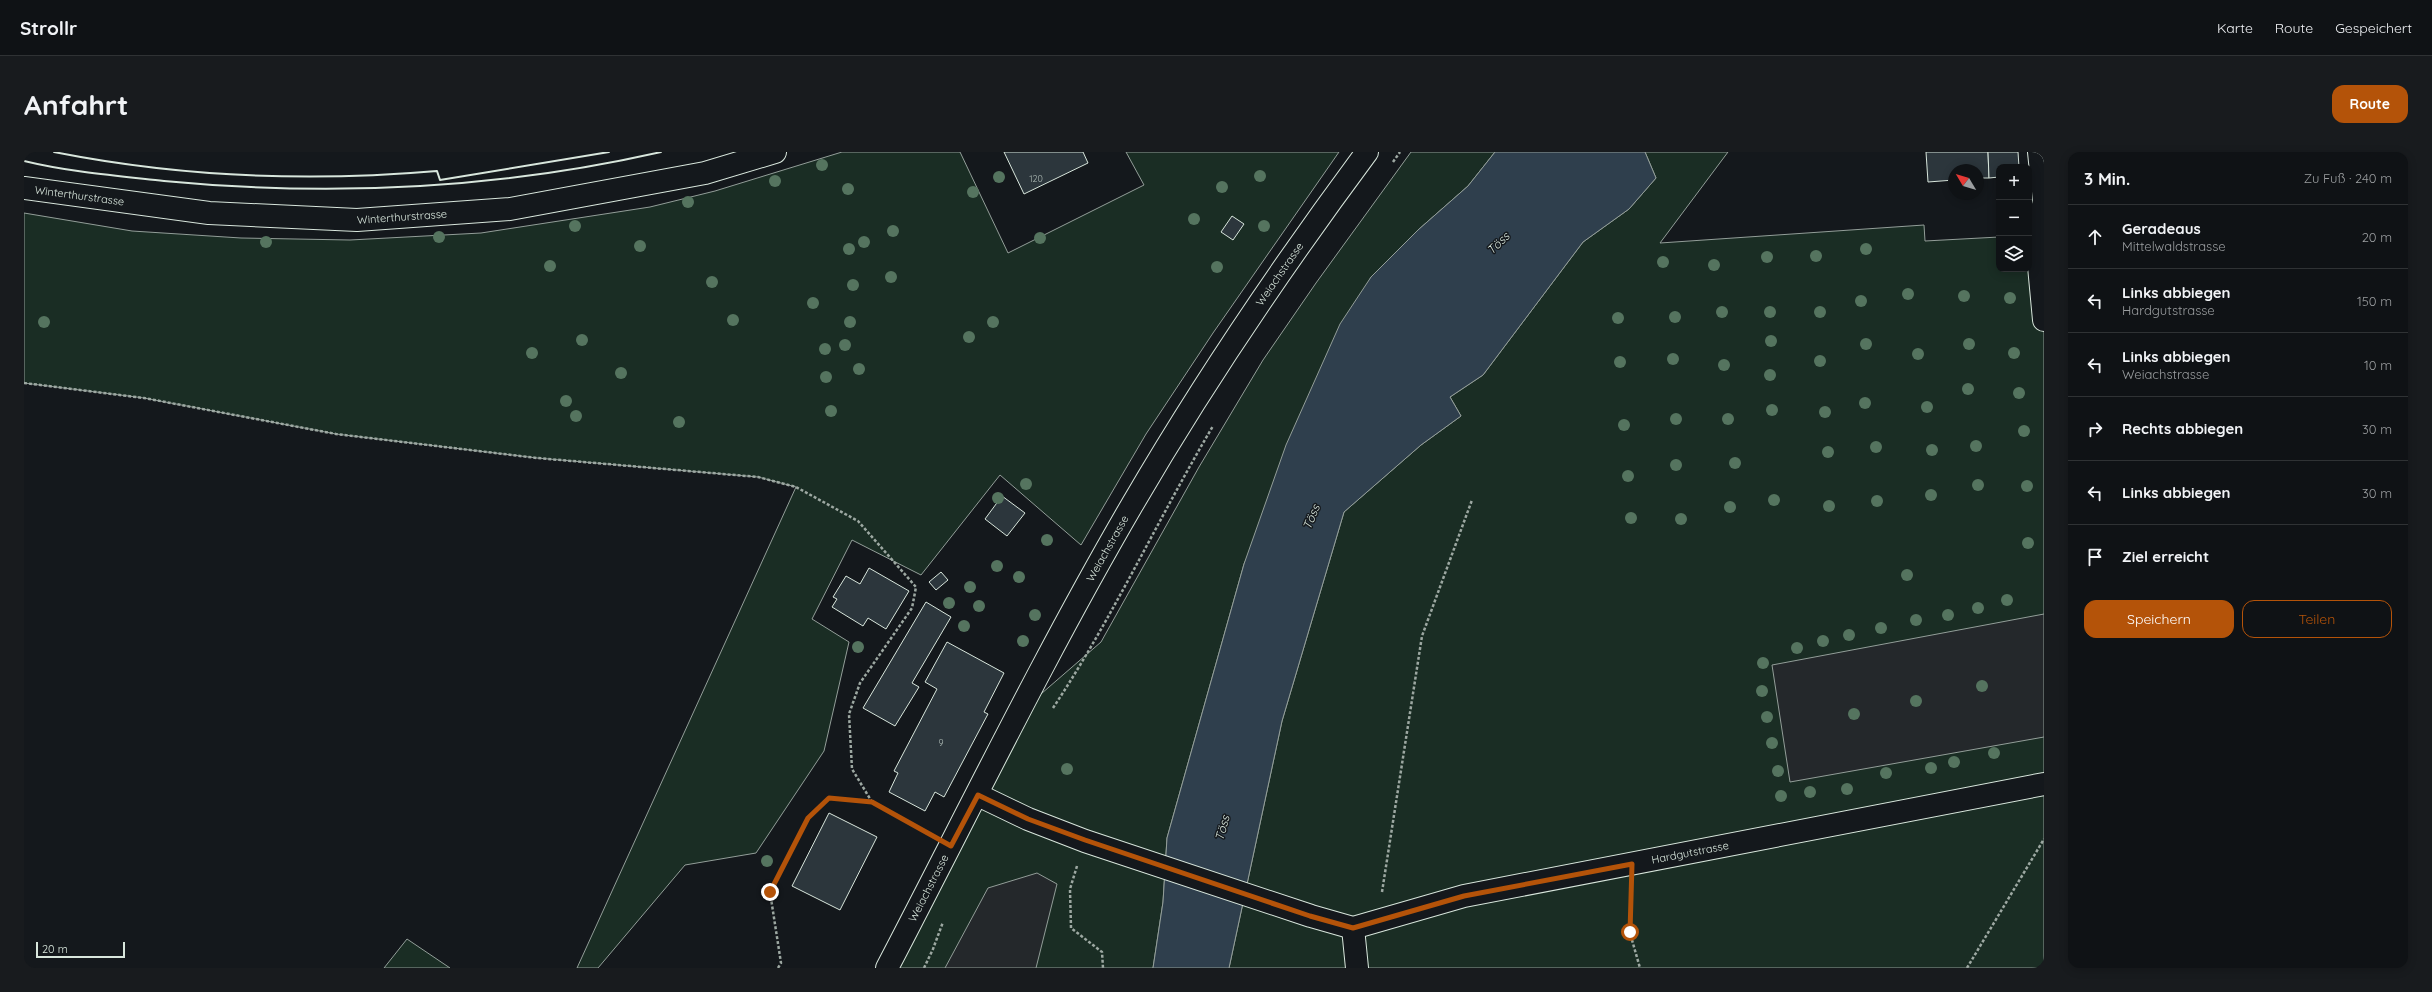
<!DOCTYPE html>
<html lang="de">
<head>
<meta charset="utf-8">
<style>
	:root { --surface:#0f1215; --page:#181b1e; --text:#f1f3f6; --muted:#9b9ea0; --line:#2f3234; --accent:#b45309 }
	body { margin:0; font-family:Quicksand,sans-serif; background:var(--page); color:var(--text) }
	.controls { position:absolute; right:12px; top:12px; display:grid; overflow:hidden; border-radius:8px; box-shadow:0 2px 10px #0003 }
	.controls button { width:36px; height:36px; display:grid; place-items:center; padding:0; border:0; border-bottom:1px solid var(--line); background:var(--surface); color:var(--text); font:20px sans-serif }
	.compass { position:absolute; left:1924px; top:12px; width:36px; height:36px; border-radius:50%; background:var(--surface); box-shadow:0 2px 10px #0003; rotate:308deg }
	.scale { position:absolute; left:12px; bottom:10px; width:89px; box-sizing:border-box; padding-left:4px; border:2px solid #d8e6dc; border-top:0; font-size:11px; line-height:14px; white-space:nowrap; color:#d8e6dc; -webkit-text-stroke:3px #14181c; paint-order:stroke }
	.stop { position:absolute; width:12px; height:12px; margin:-9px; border:3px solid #b45309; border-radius:50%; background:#fff }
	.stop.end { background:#b45309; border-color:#fff; box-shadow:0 1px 4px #0008 }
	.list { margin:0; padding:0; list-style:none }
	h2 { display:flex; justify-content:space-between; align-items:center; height:52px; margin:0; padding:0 16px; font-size:17px }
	h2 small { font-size:13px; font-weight:400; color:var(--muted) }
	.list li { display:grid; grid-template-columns:26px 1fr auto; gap:12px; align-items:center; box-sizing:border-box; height:64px; padding:0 16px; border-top:1px solid var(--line) }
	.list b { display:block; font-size:15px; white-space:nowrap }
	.list p { margin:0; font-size:13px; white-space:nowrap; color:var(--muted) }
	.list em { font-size:13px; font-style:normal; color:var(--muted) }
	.actions { display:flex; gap:8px; padding:12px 16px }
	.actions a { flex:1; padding:9px 0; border:1px solid var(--accent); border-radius:12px; text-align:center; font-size:14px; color:var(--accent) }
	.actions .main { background:var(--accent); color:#fff }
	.icon { flex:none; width:22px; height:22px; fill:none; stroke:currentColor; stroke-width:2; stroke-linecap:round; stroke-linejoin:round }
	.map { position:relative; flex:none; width:2020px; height:816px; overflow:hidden; border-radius:12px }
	header { display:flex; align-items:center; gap:24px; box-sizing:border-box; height:56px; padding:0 20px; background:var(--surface); border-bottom:1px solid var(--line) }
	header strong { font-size:19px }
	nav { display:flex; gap:22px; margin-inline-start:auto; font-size:14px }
	.intro { display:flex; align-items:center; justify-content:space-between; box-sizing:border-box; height:96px; padding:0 24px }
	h1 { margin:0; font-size:28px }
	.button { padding:10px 18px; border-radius:12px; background:var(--accent); color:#fff; font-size:14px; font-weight:700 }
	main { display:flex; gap:24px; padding:0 24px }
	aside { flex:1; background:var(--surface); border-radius:12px; box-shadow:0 2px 10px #0003 }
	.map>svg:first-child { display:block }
	.green { fill:#1a2d24; stroke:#939e99 }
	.parking { fill:#24282b; stroke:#939e99 }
	.water { fill:#2f3f4d; stroke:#939e99 }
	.building { fill:#2c363c; stroke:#d8e6dc }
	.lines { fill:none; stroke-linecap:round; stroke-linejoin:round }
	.minor-casing { stroke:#d8e6dc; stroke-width:24 }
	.major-casing { stroke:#d8e6dc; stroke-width:24 }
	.path { stroke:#9da8a2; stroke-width:2.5; stroke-dasharray:3 2; stroke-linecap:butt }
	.minor { stroke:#14181c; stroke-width:22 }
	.major { stroke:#14181c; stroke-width:22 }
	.wall { stroke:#d8e6dc; stroke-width:2 }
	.tree { fill:#55745f }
	.route { stroke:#b45309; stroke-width:5 }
	.labels { text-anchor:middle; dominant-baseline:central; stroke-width:3; stroke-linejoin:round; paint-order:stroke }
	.number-label { font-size:9px; fill:#adbab4 }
	.street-label { font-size:11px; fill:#d8e6dc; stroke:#14181c }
	.water-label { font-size:12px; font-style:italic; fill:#d8e6dc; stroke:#14181c }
</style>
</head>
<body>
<header>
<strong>Strollr</strong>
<nav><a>Karte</a><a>Route</a><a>Gespeichert</a></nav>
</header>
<div class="intro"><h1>Anfahrt</h1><a class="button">Route</a></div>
<main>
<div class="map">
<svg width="2020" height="816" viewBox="0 0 2020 816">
	<rect width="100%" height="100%" fill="#14181c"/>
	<g class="green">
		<path d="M818,0H936L984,101L1120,33L1102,0H1315L1189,181L1122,282L1057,393L976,323L897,423L828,388L788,467L825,490L800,599L732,701L661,713L574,816H553L772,335L734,325L513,306L312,282L120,246L0,231V61L108,79L217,86L326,88L457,81L626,55L691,39Z"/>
		<path d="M1387,0H1471L1444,34L1394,78L1347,125L1220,412L1143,686L1139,750L1129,816H865L995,561L1077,490L1175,315L1239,208L1292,131Z"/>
		<path d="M1621,0H1704L1636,91L1900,73L1901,89L1975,85V117H2005L2020,168V816H1205L1258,569L1320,360L1397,293L1437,264L1426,245L1459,223L1559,90L1605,57L1632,26Z"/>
		<path d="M383,787L426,816H360Z"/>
	</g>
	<g class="parking">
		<path d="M2020,462V585L1766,630L1748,513Z"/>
		<path d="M1013,721L1033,732L1012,816H921L964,736Z"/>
	</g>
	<path class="water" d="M1471,0H1621L1632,26L1605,57L1559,90L1459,223L1426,245L1437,264L1397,293L1320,360L1258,569L1205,816H1129L1139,750L1143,686L1220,412L1262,293L1316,172L1347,125L1394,78L1444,34Z"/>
	<g class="building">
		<path d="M980,0H1059L1064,11L1000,42Z"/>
		<path d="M1902,0H1964L1965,26H1954V18H1930V28L1904,30Z"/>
		<path d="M1964,0H1994L1995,15H1975V25L1965,26Z"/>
		<path d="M1208,64L1220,72L1209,88L1197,80Z"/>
		<path d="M978,344L1001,361L983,384L961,367Z"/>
		<path d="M845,416L885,439L862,477L844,466L839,474L808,455L813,447L809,445L822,424L836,432Z"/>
		<path d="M917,420L924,428L912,438L905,430Z"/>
		<path d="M902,450L927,465L888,531L895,535L871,574L839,556Z"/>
		<path d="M923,490L980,521L960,560L964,562L920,645L911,640L901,659L865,640L874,621L870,619L913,537L901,530Z"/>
		<path d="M805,661L853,685L816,758L768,734Z"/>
	</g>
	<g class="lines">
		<defs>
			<g id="minor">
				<path d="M2015,0L2020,49L2012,82L2020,168"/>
				<path id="s1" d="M0,36L185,61L333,68L486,57L681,21L751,0"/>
				<path id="s2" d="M954,643L1004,667L1061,689L1287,764L1329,776L1440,744L2020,632"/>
				<path d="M1329,776L1333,816"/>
			</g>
			<g id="major">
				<path id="s3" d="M863,816C944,661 1020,504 1108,353C1179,231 1259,113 1343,0"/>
			</g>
		</defs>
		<use href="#minor" class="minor-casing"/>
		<use href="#major" class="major-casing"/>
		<g class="path">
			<path d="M1369,10L1376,0"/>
			<path d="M0,231L120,246L312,282L513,306L734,325L772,335L834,369L892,435L888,456L836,531L825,562L828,617L848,650L904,681"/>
			<path d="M1029,556C1088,467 1134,367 1189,274"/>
			<path d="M1053,714L1046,737L1047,776L1078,800L1079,816"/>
			<path d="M1607,738L1606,781L1616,816"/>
			<path d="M1358,740L1398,484L1448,348"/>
			<path d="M754,816L757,811L746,740L784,666L805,646L848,650"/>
			<path d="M900,816L909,797L919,770"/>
			<path d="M1943,816L2020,687"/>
		</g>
		<use href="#minor" class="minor"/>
		<use href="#major" class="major"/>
		<g class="wall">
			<path d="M30,0C156,25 286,30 413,19L416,28L585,0"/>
			<path d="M0,9C45,20 94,24 140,29C307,45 474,37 637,0"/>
		</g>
	</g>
	<g class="tree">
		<circle cx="798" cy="13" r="6"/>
		<circle cx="1236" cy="24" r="6"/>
		<circle cx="975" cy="25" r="6"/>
		<circle cx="751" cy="29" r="6"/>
		<circle cx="1198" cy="35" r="6"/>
		<circle cx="824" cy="37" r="6"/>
		<circle cx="949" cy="40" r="6"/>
		<circle cx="664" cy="50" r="6"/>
		<circle cx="1170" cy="67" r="6"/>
		<circle cx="551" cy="74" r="6"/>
		<circle cx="1240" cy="74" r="6"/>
		<circle cx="869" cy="79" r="6"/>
		<circle cx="415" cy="85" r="6"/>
		<circle cx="1016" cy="86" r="6"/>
		<circle cx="242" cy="90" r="6"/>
		<circle cx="840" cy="90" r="6"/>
		<circle cx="616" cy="94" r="6"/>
		<circle cx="825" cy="97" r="6"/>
		<circle cx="1842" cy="97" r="6"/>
		<circle cx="1792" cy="104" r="6"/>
		<circle cx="1743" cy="105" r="6"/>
		<circle cx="1639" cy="110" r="6"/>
		<circle cx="1690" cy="113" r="6"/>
		<circle cx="526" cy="114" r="6"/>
		<circle cx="1193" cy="115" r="6"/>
		<circle cx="867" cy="125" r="6"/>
		<circle cx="688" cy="130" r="6"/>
		<circle cx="829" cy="133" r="6"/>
		<circle cx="1884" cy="142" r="6"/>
		<circle cx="1940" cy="144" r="6"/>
		<circle cx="1986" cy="146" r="6"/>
		<circle cx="1837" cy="149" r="6"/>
		<circle cx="789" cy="151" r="6"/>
		<circle cx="1698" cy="160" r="6"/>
		<circle cx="1746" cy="160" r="6"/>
		<circle cx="1796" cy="160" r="6"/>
		<circle cx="1651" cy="165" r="6"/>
		<circle cx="1594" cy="166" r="6"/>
		<circle cx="709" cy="168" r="6"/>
		<circle cx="20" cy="170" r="6"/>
		<circle cx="826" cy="170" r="6"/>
		<circle cx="969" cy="170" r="6"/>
		<circle cx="945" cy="185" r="6"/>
		<circle cx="558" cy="188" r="6"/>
		<circle cx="1747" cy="189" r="6"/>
		<circle cx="1842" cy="192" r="6"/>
		<circle cx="1945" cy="192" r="6"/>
		<circle cx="821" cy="193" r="6"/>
		<circle cx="801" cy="197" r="6"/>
		<circle cx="508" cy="201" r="6"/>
		<circle cx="1990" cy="201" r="6"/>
		<circle cx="1894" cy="202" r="6"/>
		<circle cx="1649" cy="207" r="6"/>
		<circle cx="1796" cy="209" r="6"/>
		<circle cx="1596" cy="210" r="6"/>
		<circle cx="1700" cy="213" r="6"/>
		<circle cx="835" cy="217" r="6"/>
		<circle cx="597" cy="221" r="6"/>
		<circle cx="1746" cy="223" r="6"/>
		<circle cx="802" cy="225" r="6"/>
		<circle cx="1944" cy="237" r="6"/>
		<circle cx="1995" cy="241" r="6"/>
		<circle cx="542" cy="249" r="6"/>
		<circle cx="1841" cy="251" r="6"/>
		<circle cx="1903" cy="255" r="6"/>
		<circle cx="1748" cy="258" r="6"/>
		<circle cx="807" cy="259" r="6"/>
		<circle cx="1801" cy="260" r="6"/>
		<circle cx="552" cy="264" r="6"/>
		<circle cx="1652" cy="267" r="6"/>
		<circle cx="1704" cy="267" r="6"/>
		<circle cx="655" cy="270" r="6"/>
		<circle cx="1600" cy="273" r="6"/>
		<circle cx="2000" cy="279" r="6"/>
		<circle cx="1952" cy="294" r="6"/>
		<circle cx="1852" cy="295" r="6"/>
		<circle cx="1908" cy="298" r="6"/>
		<circle cx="1804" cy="300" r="6"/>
		<circle cx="1711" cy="311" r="6"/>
		<circle cx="1652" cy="313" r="6"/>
		<circle cx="1604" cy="324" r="6"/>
		<circle cx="1002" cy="332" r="6"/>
		<circle cx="1954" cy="333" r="6"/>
		<circle cx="2003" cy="334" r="6"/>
		<circle cx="1907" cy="343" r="6"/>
		<circle cx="974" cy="346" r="6"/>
		<circle cx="1750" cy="348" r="6"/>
		<circle cx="1853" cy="349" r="6"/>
		<circle cx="1805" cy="354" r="6"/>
		<circle cx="1706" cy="355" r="6"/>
		<circle cx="1607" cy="366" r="6"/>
		<circle cx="1657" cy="367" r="6"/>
		<circle cx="1023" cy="388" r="6"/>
		<circle cx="2004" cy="391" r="6"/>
		<circle cx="973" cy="414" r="6"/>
		<circle cx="1883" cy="423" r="6"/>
		<circle cx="995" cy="425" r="6"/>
		<circle cx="946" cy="435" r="6"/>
		<circle cx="1983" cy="448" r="6"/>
		<circle cx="925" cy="451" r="6"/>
		<circle cx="955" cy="454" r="6"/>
		<circle cx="1954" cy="456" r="6"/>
		<circle cx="1011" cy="463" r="6"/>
		<circle cx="1924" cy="463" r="6"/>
		<circle cx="1892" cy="468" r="6"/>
		<circle cx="940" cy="474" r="6"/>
		<circle cx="1857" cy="476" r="6"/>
		<circle cx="1825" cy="483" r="6"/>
		<circle cx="999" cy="489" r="6"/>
		<circle cx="1799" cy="489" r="6"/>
		<circle cx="834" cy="495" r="6"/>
		<circle cx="1773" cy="496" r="6"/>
		<circle cx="1739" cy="511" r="6"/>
		<circle cx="1958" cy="534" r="6"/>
		<circle cx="1738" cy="539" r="6"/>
		<circle cx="1892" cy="549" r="6"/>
		<circle cx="1830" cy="562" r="6"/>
		<circle cx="1743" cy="565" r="6"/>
		<circle cx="1748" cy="591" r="6"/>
		<circle cx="1970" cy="601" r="6"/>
		<circle cx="1930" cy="610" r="6"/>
		<circle cx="1907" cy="616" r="6"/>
		<circle cx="1043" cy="617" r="6"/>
		<circle cx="1754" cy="619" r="6"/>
		<circle cx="1862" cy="621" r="6"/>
		<circle cx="1823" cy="637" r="6"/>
		<circle cx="1786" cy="640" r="6"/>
		<circle cx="1757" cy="644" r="6"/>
		<circle cx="743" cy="709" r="6"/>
	</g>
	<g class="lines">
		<path class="route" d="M746,740L784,666L805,646L848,650L927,694L954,643L1004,667L1061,688L1286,764L1329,776L1440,744L1608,712L1606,780"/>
	</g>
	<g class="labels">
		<g class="number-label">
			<text x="1012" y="26">120</text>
			<text x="917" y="590">9</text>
		</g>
		<g class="street-label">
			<text stroke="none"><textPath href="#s1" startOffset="56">Winterthurstrasse</textPath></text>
			<text stroke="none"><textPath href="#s1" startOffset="380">Winterthurstrasse</textPath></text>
			<text stroke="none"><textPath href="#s3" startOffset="798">Weiachstrasse</textPath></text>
			<text stroke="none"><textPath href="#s3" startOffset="474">Weiachstrasse</textPath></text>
			<text stroke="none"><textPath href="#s2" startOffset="744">Hardgutstrasse</textPath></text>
			<text stroke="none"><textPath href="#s3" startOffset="90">Weiachstrasse</textPath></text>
		</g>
		<g class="water-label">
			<text transform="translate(1474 91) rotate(-44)">Töss</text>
			<text transform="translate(1287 365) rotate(-68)">Töss</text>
			<text transform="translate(1198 676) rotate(-75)">Töss</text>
		</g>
	</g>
</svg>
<div class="controls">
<button>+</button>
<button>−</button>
<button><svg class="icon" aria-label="layers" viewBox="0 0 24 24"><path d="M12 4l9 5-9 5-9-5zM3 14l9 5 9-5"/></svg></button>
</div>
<svg class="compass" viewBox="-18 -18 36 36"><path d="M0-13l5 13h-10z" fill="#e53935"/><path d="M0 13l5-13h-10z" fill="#9b9ea0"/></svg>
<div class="scale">20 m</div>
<div class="stop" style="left:1606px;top:780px"></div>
<div class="stop end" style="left:746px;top:740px"></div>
</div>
<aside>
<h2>3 Min.<small>Zu Fuß · 240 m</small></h2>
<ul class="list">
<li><svg class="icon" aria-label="ahead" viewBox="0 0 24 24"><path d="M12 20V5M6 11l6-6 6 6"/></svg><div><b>Geradeaus</b><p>Mittelwaldstrasse</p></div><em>20 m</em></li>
<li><svg class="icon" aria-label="left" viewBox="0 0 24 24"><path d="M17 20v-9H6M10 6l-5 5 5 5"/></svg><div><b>Links abbiegen</b><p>Hardgutstrasse</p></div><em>150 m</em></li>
<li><svg class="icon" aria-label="left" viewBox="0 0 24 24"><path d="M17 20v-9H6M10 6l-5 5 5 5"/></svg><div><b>Links abbiegen</b><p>Weiachstrasse</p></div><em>10 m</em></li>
<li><svg class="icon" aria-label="right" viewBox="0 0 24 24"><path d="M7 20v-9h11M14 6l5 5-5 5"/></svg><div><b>Rechts abbiegen</b></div><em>30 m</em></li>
<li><svg class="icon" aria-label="left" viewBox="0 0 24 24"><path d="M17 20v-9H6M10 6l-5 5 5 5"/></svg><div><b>Links abbiegen</b></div><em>30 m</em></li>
<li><svg class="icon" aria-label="arrive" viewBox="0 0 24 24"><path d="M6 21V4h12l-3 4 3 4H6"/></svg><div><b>Ziel erreicht</b></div></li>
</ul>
<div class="actions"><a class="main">Speichern</a><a>Teilen</a></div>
</aside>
</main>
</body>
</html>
